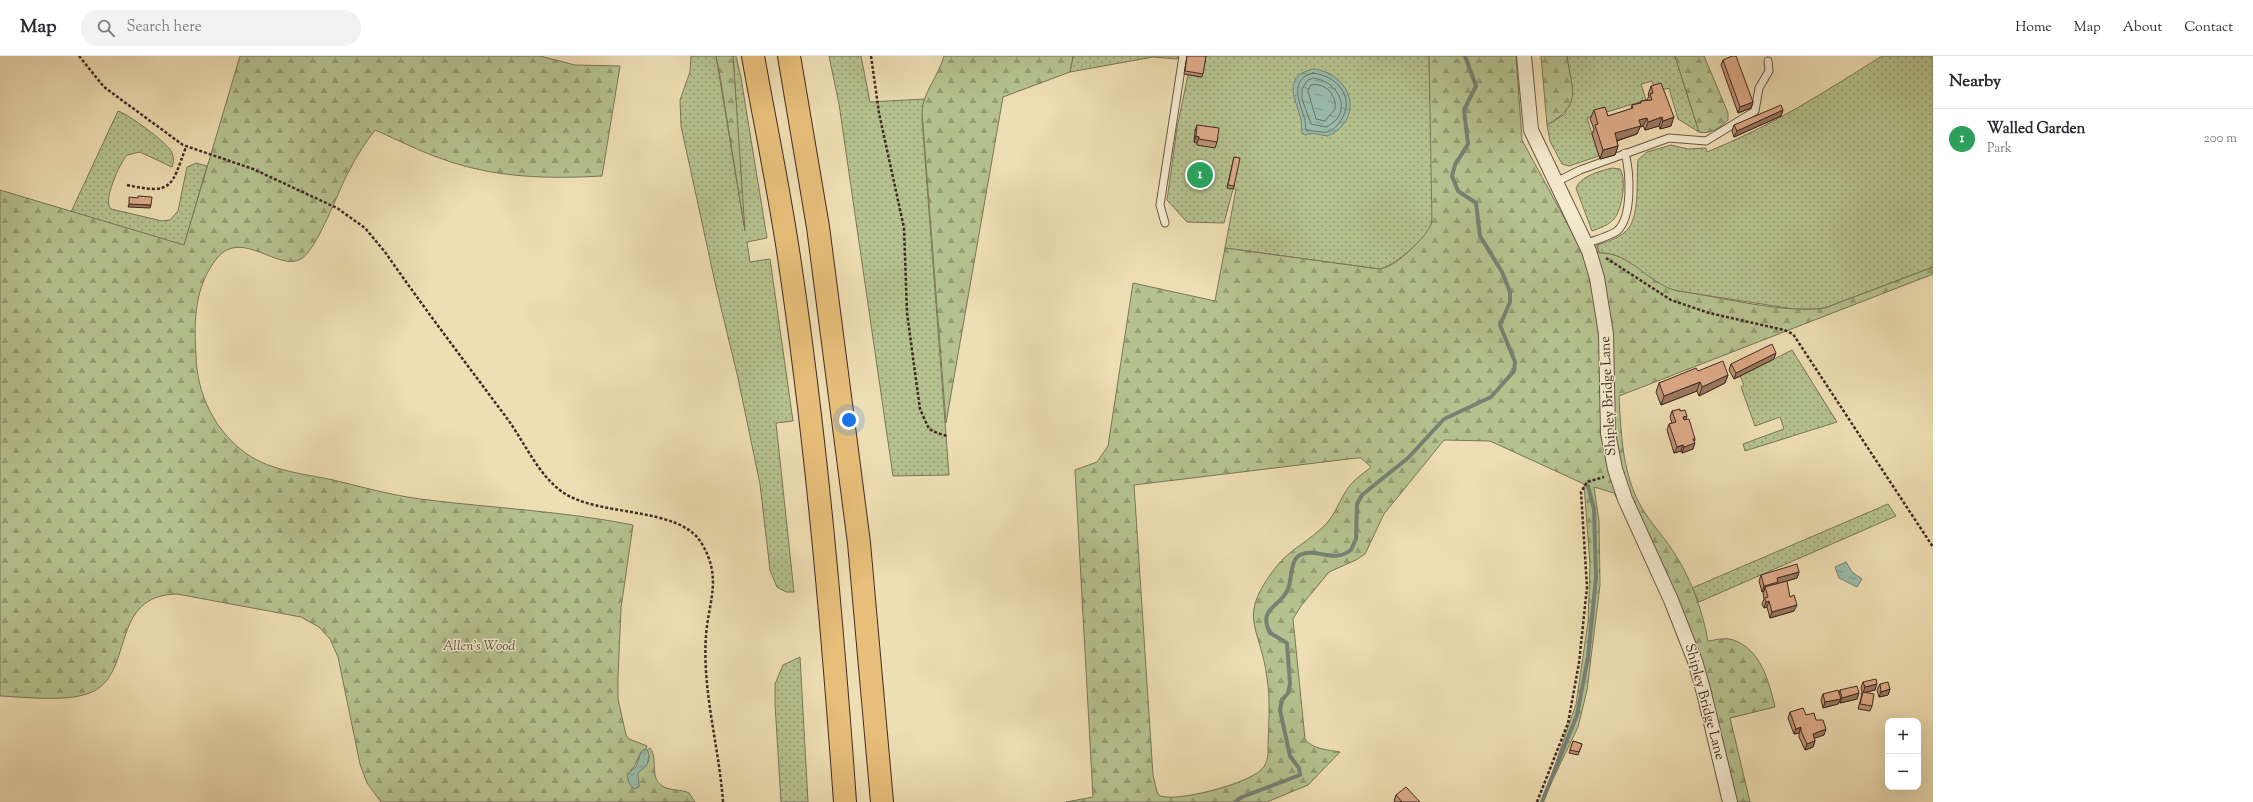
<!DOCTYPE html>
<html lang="en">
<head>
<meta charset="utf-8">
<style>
	:root { --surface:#fff; --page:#f2f2f3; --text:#2b2b33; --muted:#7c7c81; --line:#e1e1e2; --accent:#111827 }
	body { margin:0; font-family:"Sorts Mill Goudy",serif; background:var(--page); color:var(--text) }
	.controls { position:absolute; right:12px; bottom:12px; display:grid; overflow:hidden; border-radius:8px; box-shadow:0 4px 16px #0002 }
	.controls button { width:36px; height:36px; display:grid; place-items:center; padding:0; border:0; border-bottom:1px solid var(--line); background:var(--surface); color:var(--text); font:20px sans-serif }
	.you { position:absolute; left:849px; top:364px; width:14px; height:14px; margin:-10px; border:3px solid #fff; border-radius:50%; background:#1a73e8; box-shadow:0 0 0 6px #1a73e833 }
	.badge { display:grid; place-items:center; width:26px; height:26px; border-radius:50%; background:var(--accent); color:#fff; font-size:13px; font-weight:700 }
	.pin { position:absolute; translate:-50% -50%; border:2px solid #fff; box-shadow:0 1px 4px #0006 }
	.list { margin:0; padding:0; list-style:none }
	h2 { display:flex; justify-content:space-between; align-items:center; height:52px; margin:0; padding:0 16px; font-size:17px }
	h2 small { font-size:13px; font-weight:400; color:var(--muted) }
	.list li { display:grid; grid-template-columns:26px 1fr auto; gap:12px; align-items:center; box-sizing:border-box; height:60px; padding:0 16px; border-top:1px solid var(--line) }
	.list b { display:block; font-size:15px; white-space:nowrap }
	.list p { margin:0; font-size:13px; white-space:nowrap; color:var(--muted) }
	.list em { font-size:13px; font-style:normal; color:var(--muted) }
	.icon { flex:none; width:22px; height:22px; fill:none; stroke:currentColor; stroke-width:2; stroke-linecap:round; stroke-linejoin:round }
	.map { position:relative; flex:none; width:1933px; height:746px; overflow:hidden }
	header { display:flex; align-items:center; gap:24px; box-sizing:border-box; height:56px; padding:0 20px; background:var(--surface); border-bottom:1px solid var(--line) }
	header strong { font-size:19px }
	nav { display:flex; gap:22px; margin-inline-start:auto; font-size:14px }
	.search { width:280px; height:36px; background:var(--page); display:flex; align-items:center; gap:10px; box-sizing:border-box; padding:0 14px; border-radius:22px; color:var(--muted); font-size:15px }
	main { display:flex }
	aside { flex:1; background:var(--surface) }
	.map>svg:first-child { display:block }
	.grass { fill:url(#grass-dots); stroke:#7b7658 }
	.forest { fill:url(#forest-firs); stroke:#7b7658; fill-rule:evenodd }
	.water { fill:url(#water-ripples); stroke:#768274 }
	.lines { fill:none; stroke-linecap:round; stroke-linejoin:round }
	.shore { stroke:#6d7366; stroke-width:1 }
	.stream { stroke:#768274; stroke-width:4 }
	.lane-casing { stroke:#6c5746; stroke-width:9 }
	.street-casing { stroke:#6c5746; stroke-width:16 }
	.highway-casing { stroke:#412a22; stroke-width:24 }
	.path { stroke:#412a22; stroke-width:2.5; stroke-dasharray:3 2; stroke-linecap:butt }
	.lane { stroke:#f4eace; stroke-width:7 }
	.street { stroke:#f4eace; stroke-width:14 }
	.highway { stroke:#e7bf7a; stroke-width:22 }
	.wall { fill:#bf9376; stroke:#412a22 }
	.shaded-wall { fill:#9b7860; stroke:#412a22 }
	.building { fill:#deab89; stroke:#412a22 }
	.labels { text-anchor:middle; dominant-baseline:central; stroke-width:3; stroke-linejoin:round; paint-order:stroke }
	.street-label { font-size:14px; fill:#412a22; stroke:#f4eace }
	.park-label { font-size:14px; font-style:italic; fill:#5e503d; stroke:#f4eace }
</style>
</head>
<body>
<header>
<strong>Map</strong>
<div class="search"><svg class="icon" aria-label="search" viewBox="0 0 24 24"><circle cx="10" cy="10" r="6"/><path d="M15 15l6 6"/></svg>Search here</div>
<nav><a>Home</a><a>Map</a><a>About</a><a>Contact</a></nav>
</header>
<main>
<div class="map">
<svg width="1933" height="746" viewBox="0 0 1933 746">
	<defs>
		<pattern id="grass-dots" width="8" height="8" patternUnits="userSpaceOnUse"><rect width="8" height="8" fill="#b5c28f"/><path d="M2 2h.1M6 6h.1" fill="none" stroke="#959e74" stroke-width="1.8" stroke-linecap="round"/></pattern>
		<pattern id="forest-firs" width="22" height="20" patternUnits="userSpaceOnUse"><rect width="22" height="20" fill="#b5c28f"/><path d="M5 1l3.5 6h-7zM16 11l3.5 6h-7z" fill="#959e74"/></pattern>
		<pattern id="water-ripples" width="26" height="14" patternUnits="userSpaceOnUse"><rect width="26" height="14" fill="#99bcab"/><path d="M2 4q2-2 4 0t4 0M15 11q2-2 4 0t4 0" fill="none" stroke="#7e998b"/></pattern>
	</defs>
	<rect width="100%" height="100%" fill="#eedeb3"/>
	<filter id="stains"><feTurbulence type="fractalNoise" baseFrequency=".005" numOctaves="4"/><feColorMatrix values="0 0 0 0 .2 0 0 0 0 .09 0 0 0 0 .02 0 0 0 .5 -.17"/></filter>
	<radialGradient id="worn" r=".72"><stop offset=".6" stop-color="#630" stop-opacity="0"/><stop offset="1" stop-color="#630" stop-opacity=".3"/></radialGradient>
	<g class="grass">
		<path d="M691,0H716L744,169L733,0H736L741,22L767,182L747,186L750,206L770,203L793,365L776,367L794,536H786L777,531L770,514L760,428L738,322L716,231L681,70L680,44L690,16Z"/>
		<path d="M829,0H861L870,46L924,43L922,63L949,419L893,420L839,48Z"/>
		<path d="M1073,0H1178L1177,3L1153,1L1070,16Z"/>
		<path d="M1205,0H1429L1433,150C1432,157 1433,165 1430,172C1425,183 1390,213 1379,213L1225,192L1236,133H1233L1224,167L1187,166L1167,144L1177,72L1188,19L1201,21Z"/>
		<path d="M1567,0H1675L1699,76L1678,63L1669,32L1656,36L1652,25L1641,28L1646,44L1587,62L1599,100L1569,110L1562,108L1550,85L1547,69L1565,58L1572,34Z"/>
		<path d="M1882,0H1933V211L1825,252L1815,253H1794L1671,234C1645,224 1629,196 1599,197L1597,189C1606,186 1617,183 1625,176C1641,163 1636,122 1638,104L1647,96L1671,89L1688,93L1706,92L1707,96C1772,70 1823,37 1882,0Z"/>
		<path d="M118,55C128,58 166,86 171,95C174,100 174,106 172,111L140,96L127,99C120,107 102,145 111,153L162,165L170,164L178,155L187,111L196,107L207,110L184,190L71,156Z"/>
		<path d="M1612,112L1620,113C1627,123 1622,154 1614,163C1608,170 1599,172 1592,175L1576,132C1581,120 1600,115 1612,112Z"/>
		<path d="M1792,294L1837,366L1745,395L1743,388L1784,373L1780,361L1755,370L1741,331L1744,329L1740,320Z"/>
		<path d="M1888,448L1896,460L1699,546L1692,532Z"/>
		<path d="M800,601L808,746H781L775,648V628L783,609Z"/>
	</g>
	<g class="forest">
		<path d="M240,0H540L575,9L620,10L602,120C549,123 496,122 445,104C421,96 398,84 375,74C366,86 357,99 350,113C339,132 318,193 301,203C278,216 242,172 217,202C194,231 194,265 196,300C197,338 215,376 247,398C271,415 305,418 333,424C362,431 391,439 420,443C491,452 563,455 633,469L621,552L618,621V643L626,679L629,683L647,690L646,693L641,696L628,724L634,733L639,729L637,718C644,710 653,707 647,694L650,692C659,703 648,723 664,731C672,735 681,733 689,737L695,746H381L367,727L360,708L338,601L330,583L319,571L301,561L177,538C110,539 134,614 94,635C71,647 26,641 0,640V134L184,189Z"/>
		<path d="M716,0H733L745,175L720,20Z"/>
		<path d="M944,0H1073L1070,16L1003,41L946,367L922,56C923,36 939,19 944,0Z"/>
		<path d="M1429,0H1516L1522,84L1574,180L1597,189L1599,197C1631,196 1649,229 1678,235C1722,241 1784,258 1825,252L1933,211V218L1619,340C1621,376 1622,412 1638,445C1647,463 1662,478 1673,495C1691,522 1702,553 1708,585C1716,584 1725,581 1733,584C1761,593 1769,626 1775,651L1730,662L1750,746H1735L1706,629L1622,452L1614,437L1594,431L1599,465L1600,529L1587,634L1578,671L1543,744L1576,648L1588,566L1590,509L1584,428L1490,385L1444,384L1384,458L1365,498L1356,504L1329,516L1301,550L1293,563L1305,683C1311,693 1329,694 1340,696L1308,729L1267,746H1066L1093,741L1075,414L1097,406L1108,390L1133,227L1215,245L1225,192L1379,213C1394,213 1428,180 1432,166ZM1357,402H1361L1371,411C1363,418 1354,423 1348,432C1340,443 1336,457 1326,468C1311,484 1290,493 1276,511C1236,563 1260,568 1267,622C1271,646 1268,673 1268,698C1267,705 1266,709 1261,714C1246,728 1179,746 1160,740L1157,736L1153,719L1134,429Z"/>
		<path d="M1541,0H1567C1572,37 1583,47 1547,69Z"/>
		<path d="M1675,0H1704L1728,57V64C1721,71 1710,79 1699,76Z"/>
	</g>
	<g class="water">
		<path d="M1313,13C1351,17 1366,62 1328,80L1311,77L1305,79L1302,77C1301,72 1302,68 1301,64C1297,45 1280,21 1313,13Z"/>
		<path d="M1846,506L1852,516L1862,523L1857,531L1839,522L1835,511Z"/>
		<path d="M644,694H647L649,699L647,709L638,717L639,731L634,733L629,727L627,718L636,711L641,696Z"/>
	</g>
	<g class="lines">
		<g class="shore">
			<path d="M1313,17C1339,20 1357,44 1339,67C1336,71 1332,75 1327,76C1321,77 1311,74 1306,74C1305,70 1306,65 1304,61C1299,45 1289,23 1313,17Z"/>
			<path d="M1313,22C1340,25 1354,58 1326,71L1311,68L1302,43V33L1307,25Z"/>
			<path d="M1311,29C1326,26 1337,40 1335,53L1325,65L1316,63L1308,35Z"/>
		</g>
		<g class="stream">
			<path d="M1235,746L1242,741L1300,719L1299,712L1290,700L1280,654L1282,644L1288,637L1290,628L1287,587L1270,577C1257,552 1281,551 1288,533C1292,524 1290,504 1300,499C1317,491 1333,508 1351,494L1356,483L1357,448L1362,439L1408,402L1444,363L1491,341L1514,315L1515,306L1500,269L1510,246V236L1502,216L1480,180L1476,147L1458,135L1452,120L1455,109L1468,88L1464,54L1476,30L1465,0"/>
			<path d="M1542,746L1577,659L1588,601L1596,522L1594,453L1588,430"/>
		</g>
		<defs>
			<g id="lane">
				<path d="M1556,126L1580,114L1669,82L1706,85L1755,55L1759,32L1769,15L1768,5"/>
				<path d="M1165,167L1160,149L1183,0"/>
				<path d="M1585,188C1595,184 1608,181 1617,175C1633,161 1630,116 1625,97"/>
			</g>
			<path id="street" d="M1524,0L1531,74L1589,195L1597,222L1606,278L1608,377L1615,413L1625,443L1671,544L1695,605L1704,637L1730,746"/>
			<g id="highway">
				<path d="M753,0C765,67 779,134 789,201C816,382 832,564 845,746"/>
				<path d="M789,0L818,171L859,487L882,746"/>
			</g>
		</defs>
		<use href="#lane" class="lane-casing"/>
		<use href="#street" class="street-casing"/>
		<use href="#highway" class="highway-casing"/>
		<g class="path">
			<path d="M79,0L104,31L183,89L253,113L337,152L365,172L385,196C424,252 465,306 506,361C524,385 537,417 561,435C597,462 680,449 702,488C722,522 709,544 706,579C702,635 719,690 723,746"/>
			<path d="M871,0L879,57L904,172L907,257L920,353L929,373L937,377L947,380"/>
			<path d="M127,129C173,139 171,131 186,91"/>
			<path d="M1606,202L1671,244L1709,257L1784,274L1793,278L1933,491"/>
			<path d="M1537,746L1568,667L1579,607L1587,531L1581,436L1587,426L1604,421"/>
		</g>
		<use href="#lane" class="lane"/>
		<use href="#street" class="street"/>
		<use href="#highway" class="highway"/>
	</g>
	<g class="wall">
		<path d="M1187,0H1206L1202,21L1184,18Z"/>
		<path d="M1723,4L1753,46L1751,52L1738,57L1721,9Z"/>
		<path d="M1651,30L1671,70L1660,73L1659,70L1645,74L1643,70L1640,71L1637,78L1617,85L1618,90L1615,99L1600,103L1592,78L1594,73L1590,63L1594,54L1608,60L1631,53L1632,49L1640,47L1641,45L1647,44L1649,40L1648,39Z"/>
		<path d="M1783,54L1781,60L1734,81L1732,75L1734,69Z"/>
		<path d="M1197,69L1217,86L1215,92L1197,89V87L1194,86L1195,75Z"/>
		<path d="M1234,101V130L1233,133L1227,132Z"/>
		<path d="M1774,303L1734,323L1729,314L1731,308Z"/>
		<path d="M1698,315L1728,319L1725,327L1699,340L1697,335L1661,349L1656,336L1659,327Z"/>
		<path d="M1672,355H1680L1686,364L1694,386L1693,393L1682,397L1681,395L1674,397L1667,374L1669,368L1672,367L1670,361Z"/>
		<path d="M1799,516L1797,522L1777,528L1790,541L1794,555L1770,562L1767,551L1764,552L1762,548L1764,543L1763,537L1764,535L1762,536L1759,525L1761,519Z"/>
		<path d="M1863,626L1875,634L1866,636L1872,650L1870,655L1858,653L1861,642L1862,636L1861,632Z"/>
		<path d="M1880,628L1890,633L1888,639L1879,641L1877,634Z"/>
		<path d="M1840,634L1859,637L1857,643L1840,647V645L1838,648L1823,652L1821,644L1823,638L1839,637Z"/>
		<path d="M1790,656L1806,659L1824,679L1814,682L1815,685L1813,691L1805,694L1799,681V677L1794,678L1788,662Z"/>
		<path d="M1573,685L1582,688L1578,699L1569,697Z"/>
		<path d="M1396,739L1420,746H1395L1394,745Z"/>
	</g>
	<g class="shaded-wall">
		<path d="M1753,46L1751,52L1738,57L1740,51Z"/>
		<path d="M1783,54L1781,60L1734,81L1737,75Z"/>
		<path d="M1662,61L1659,70L1645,74L1648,66Z"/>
		<path d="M1674,61L1671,70L1660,73L1663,65Z"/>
		<path d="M1647,62L1643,70L1640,71L1637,78L1612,86L1615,77L1639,64Z"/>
		<path d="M1196,80L1199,81L1197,87L1194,86Z"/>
		<path d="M1618,90L1615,99L1600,103L1603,94Z"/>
		<path d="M129,148L151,149L150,152L128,151Z"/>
		<path d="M1776,297L1774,303L1734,323L1736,317Z"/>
		<path d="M1728,319L1725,327L1699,340L1702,331Z"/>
		<path d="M1700,326L1697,335L1661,349L1664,340Z"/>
		<path d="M1687,360L1685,366L1681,367L1683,361Z"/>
		<path d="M1693,383H1695L1694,388L1695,387L1693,393L1682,397L1684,391Z"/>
		<path d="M1683,389L1681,395L1674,397L1677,391Z"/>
		<path d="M1799,516L1797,522L1777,528L1775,531H1765L1764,535L1762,536L1764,530L1777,522Z"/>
		<path d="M1769,545L1767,551L1764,552L1766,546Z"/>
		<path d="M1797,549L1794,555L1770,562L1772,556Z"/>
		<path d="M1877,628L1875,634L1863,637L1865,631Z"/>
		<path d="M1890,633L1888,639L1879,641L1881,636Z"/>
		<path d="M1859,637L1857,643L1840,647L1842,642Z"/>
		<path d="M1841,643L1838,648L1823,652L1825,646Z"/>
		<path d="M1801,671L1799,677L1794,678L1796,673Z"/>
		<path d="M1826,673L1824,679L1810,684L1813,678Z"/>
		<path d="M1815,685L1813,691L1805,694L1807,688Z"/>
	</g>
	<g class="building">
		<path d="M1187,0H1206L1203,18L1185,15Z"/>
		<path d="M1732,0H1736L1753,46L1740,51L1723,4Z"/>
		<path d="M1661,27L1674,61L1663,65L1662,61L1648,66L1647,62L1639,64L1641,70L1615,77L1618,90L1603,94L1595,69L1598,68L1594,54L1605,51L1608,60L1633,52L1632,49L1641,47V45L1652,44L1650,38L1653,37L1651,30Z"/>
		<path d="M1781,49L1783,54L1737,75L1734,69Z"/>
		<path d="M1197,69L1219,72L1217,86L1199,83V81L1196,80Z"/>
		<path d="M1234,101L1240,102L1234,130L1228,129Z"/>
		<path d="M138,140L152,141L151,149L129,148V141L138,142Z"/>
		<path d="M1772,288L1776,297L1736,317L1731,308Z"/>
		<path d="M1723,305L1728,319L1702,331L1700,326L1664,340L1659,327L1696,312L1698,315Z"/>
		<path d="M1680,353V355L1685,354L1687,360L1683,361L1684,364L1689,363L1695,383H1693L1695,387L1684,391L1683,389L1677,391L1669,368L1676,366L1672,355Z"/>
		<path d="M1797,508L1799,516L1777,522L1778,526L1764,530L1761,519Z"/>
		<path d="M1787,525L1790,541L1794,539L1797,549L1772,556L1769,545L1766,546L1765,542L1768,541L1765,531Z"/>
		<path d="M1876,623L1877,628L1865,631L1863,626Z"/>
		<path d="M1888,626L1890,633L1881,636L1880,628Z"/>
		<path d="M1857,630L1859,637L1842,642L1840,634Z"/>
		<path d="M1838,634L1841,643L1825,646L1823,638Z"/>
		<path d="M1863,636L1874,638L1872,650L1860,648Z"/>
		<path d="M1803,652L1806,659L1814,657L1816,664H1823L1826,673L1813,678L1815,685L1807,688L1801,675V671L1796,673L1790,656Z"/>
		<path d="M1573,685L1582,688L1579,696L1570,694Z"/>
		<path d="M1406,731L1420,746H1402L1396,739Z"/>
	</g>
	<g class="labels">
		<g class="street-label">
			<text transform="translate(1609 340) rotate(-93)">Shipley Bridge Lane</text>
			<text transform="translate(1704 646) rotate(75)">Shipley Bridge Lane</text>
		</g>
		<g class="park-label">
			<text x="479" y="591">Allen's Wood</text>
		</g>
	</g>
	<rect width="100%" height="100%" filter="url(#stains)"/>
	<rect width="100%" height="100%" fill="url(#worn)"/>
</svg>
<div class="controls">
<button>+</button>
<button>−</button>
</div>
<div class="you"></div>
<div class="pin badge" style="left:1200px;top:119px;background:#2e9e5b">1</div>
</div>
<aside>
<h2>Nearby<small></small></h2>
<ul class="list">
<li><span class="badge" style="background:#2e9e5b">1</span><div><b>Walled Garden</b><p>Park</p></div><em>200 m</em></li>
</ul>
</aside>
</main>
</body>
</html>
